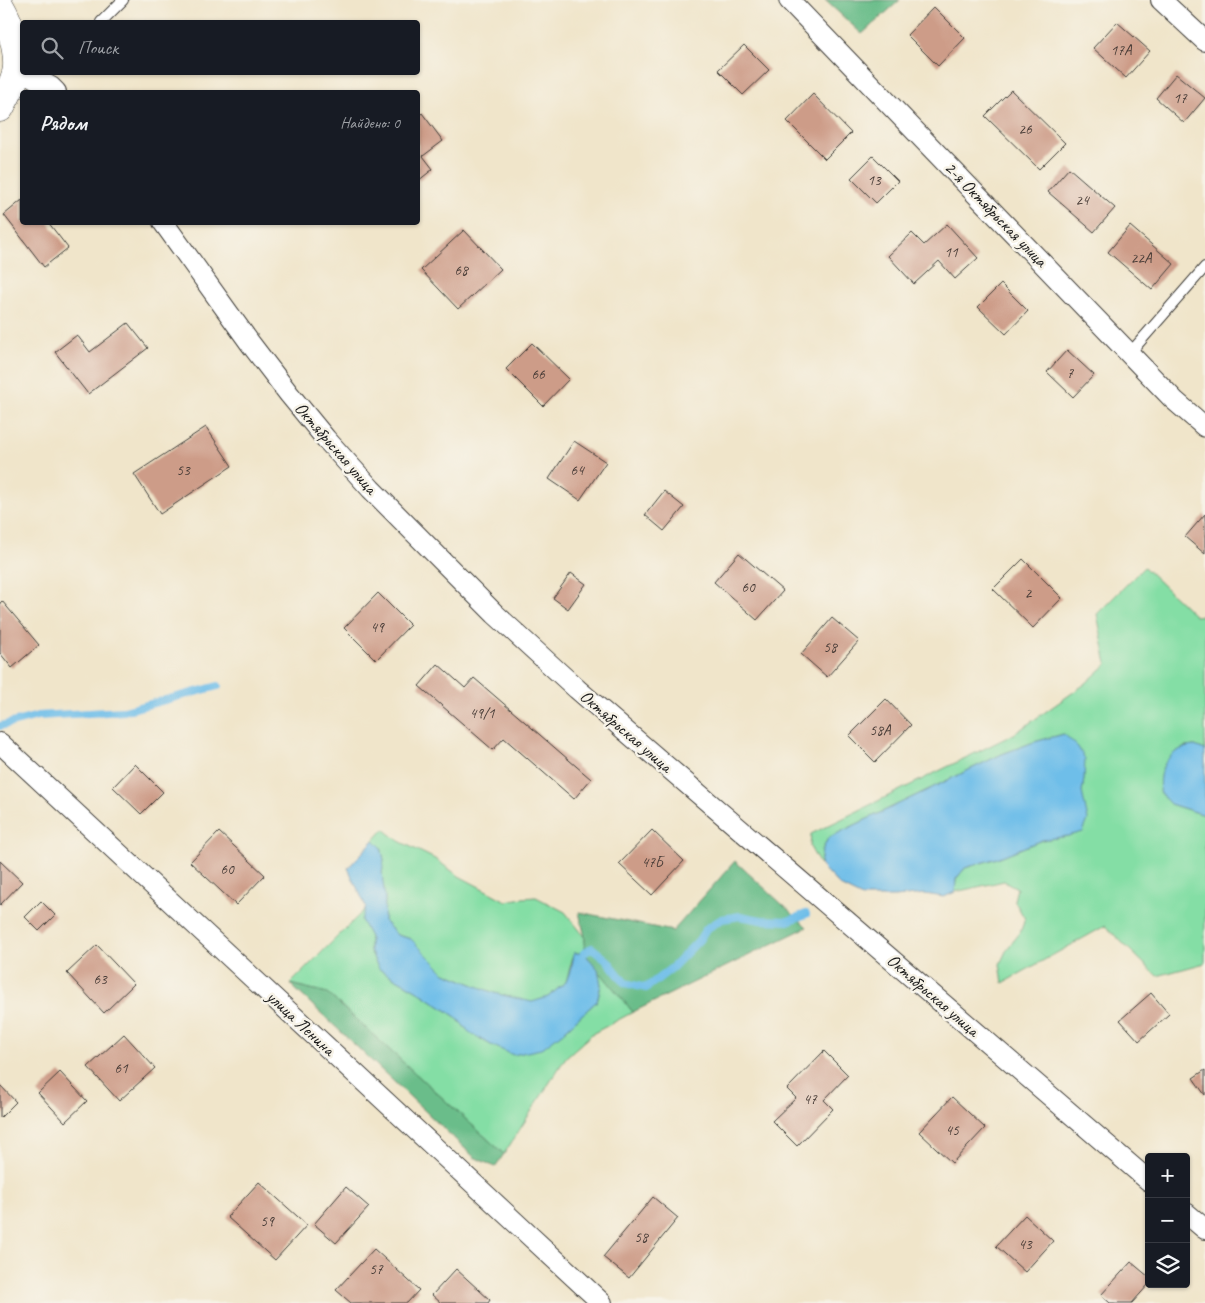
<!DOCTYPE html>
<html lang="ru">
<head>
<meta charset="utf-8">
<style>
	:root { --surface:#171b24; --page:#242831; --text:#f1f3f6; --muted:#9ea1a6; --line:#363941 }
	body { margin:0; font-family:Caveat,sans-serif; background:var(--page); color:var(--text) }
	.controls { position:absolute; right:15px; bottom:15px; display:grid; overflow:hidden; border-radius:5px; box-shadow:0 1px 4px #0004 }
	.controls button { width:45px; height:45px; display:grid; place-items:center; padding:0; border:0; border-bottom:1px solid var(--line); background:var(--surface); color:var(--text); font:25px sans-serif }
	.list { margin:0; padding:0; list-style:none }
	h2 { display:flex; justify-content:space-between; align-items:center; height:65px; margin:0; padding:0 20px; font-size:21px }
	h2 small { font-size:16px; font-weight:400; color:var(--muted) }
	.icon { flex:none; width:28px; height:28px; fill:none; stroke:currentColor; stroke-width:2; stroke-linecap:round; stroke-linejoin:round }
	.map { position:relative; flex:none; width:1205px; height:1303px; overflow:hidden }
	.search { position:absolute; background:var(--surface); box-shadow:0 1px 4px #0004; left:20px; top:20px; width:400px; height:55px; display:flex; align-items:center; gap:12px; box-sizing:border-box; padding:0 18px; border-radius:5px; color:var(--muted); font-size:19px }
	.panel { position:absolute; background:var(--surface); box-shadow:0 1px 4px #0004; left:20px; top:90px; width:400px; height:135px; border-radius:5px }
	.map>svg:first-child { display:block }
	.green { fill:#84dea5; stroke:#507d60 }
	.forest { fill:#6bbd8a; stroke:#446c53 }
	.water { fill:#6ebee9; stroke:#456d82 }
	.lines { fill:none; stroke-linecap:round; stroke-linejoin:round }
	.stream { stroke:#6ebee9; stroke-width:8 }
	.building { fill:#cd9c88 }
	.lane-casing { stroke:#3c3a36; stroke-width:12 }
	.street-casing { stroke:#3c3a36; stroke-width:22 }
	.secondary-casing { stroke:#3c3a36; stroke-width:29 }
	.lane { stroke:#fff; stroke-width:10 }
	.street { stroke:#fff; stroke-width:20 }
	.secondary { stroke:#fff; stroke-width:28 }
	.labels { text-anchor:middle; dominant-baseline:central; stroke-width:5; stroke-linejoin:round; paint-order:stroke }
	.number-label { font-size:15px; fill:#483c37 }
	.street-label { font-size:18px; fill:#1c1c1c; stroke:#f7f3e8 }
</style>
</head>
<body>
<div class="map">
<svg width="1205" height="1303" viewBox="0 0 1205 1303">
	<rect width="100%" height="100%" fill="#f7f3e8"/>
	<filter id="ink" filterUnits="userSpaceOnUse"><feTurbulence type="fractalNoise" baseFrequency=".02" numOctaves="2"/><feDisplacementMap in="SourceGraphic" scale="10" xChannelSelector="R" yChannelSelector="G"/><feConvolveMatrix kernelMatrix="1 2 1 2 8 2 1 2 1" color-interpolation-filters="sRGB"/></filter>
	<filter id="wash" filterUnits="userSpaceOnUse"><feTurbulence type="fractalNoise" baseFrequency=".0096" numOctaves="4" result="noise"/><feDisplacementMap in="SourceGraphic" scale="20" xChannelSelector="R" yChannelSelector="G"/><feGaussianBlur stdDeviation="1.12" result="paint"/><feColorMatrix in="noise" values="0 0 0 0 0 0 0 0 0 0 0 0 0 0 0 0 0 1.4 0 .05"/><feComposite in="paint" operator="in"/></filter>
	<g filter="url(#wash)">
		<rect width="100%" height="100%" fill="#f0e5ca"/>
		<g class="green">
			<path d="M1144,567L1195,616L1205,615V750L1195,746L1184,747L1170,804L1205,815V963L1157,976L1105,926L1003,983L1000,964L1007,949L1020,933L1025,919L1014,900L1017,888L1004,881L955,892L956,879L965,868L997,858L1042,840L1068,836L1082,792L1084,779L1064,734L1034,742L1002,754L828,838L822,851L820,865L810,847L811,834L1014,734L1085,684L1107,664L1097,614Z"/>
			<path d="M384,829L399,841L435,859L459,876L506,901L522,898L536,897L565,912L585,937L584,953H574L566,982L548,997L532,1003L494,993L445,973L411,939L397,935L384,921L385,898L382,874L384,860L381,847L374,840Z"/>
			<path d="M366,908L362,920L370,937V951L379,969L416,990L456,1017L469,1032L491,1045L562,1033L597,1001L601,985L598,969L633,1012L592,1034L566,1057L504,1154L327,993L290,984Z"/>
		</g>
		<g class="forest">
			<path d="M825,0H900L862,34Z"/>
			<path d="M735,861L807,927L633,1012L584,953L585,937L579,912L673,931Z"/>
			<path d="M290,984L327,993L504,1154L495,1167L474,1157Z"/>
		</g>
		<g class="water">
			<path d="M1064,734L1078,747L1085,759L1084,779L1082,792L1088,820L1083,832L1068,836L1042,840L997,858L965,868L956,879L955,892L944,897L925,894L895,897H862L840,886L820,865L822,851L828,838L1002,754L1034,742Z"/>
			<path d="M1195,746L1205,750V815L1170,804L1159,792C1160,787 1159,781 1160,776C1164,758 1177,747 1195,746Z"/>
			<path d="M374,840L381,847L384,860L382,874L385,898L384,921L397,935L411,939L445,973L494,993L532,1002L548,997L566,982L572,965L574,953H584L598,969L601,985L597,1001L562,1033L541,1049L513,1055L491,1045L469,1032L456,1017L416,990L379,969L370,951V937L361,920L366,907L348,868Z"/>
		</g>
		<g class="lines">
			<g class="stream">
				<path d="M0,726L38,716L124,711L218,686"/>
				<path d="M584,953L592,948L607,960L625,983L646,988L673,967L699,940L706,929L722,919L740,916L761,920L788,921L806,914"/>
			</g>
		</g>
		<g id="blocks">
			<g class="building">
				<path d="M934,7L965,38L938,66L907,35Z"/>
				<path d="M1117,22L1150,51L1126,78L1093,48Z"/>
				<path d="M744,45L769,70L743,95L718,70Z"/>
				<path d="M1176,74L1205,98L1184,123L1156,98Z"/>
				<path d="M1011,90L1065,143L1039,169L985,116Z"/>
				<path d="M813,94L851,133L825,159L787,121Z"/>
				<path d="M422,113L443,141L423,156L433,169L418,181V117Z"/>
				<path d="M873,156L898,181L876,203L851,178Z"/>
				<path d="M1069,168L1115,208L1094,232L1048,192Z"/>
				<path d="M22,200V222H48L68,248L44,267L4,215Z"/>
				<path d="M947,224L978,258L955,279L939,261L914,284L888,256L912,233L924,245Z"/>
				<path d="M1130,226L1174,264L1152,290L1108,252Z"/>
				<path d="M464,230L501,269L458,309L421,270Z"/>
				<path d="M1001,284L1028,311L1006,334L978,307Z"/>
				<path d="M128,323L148,348L88,394L55,352L77,335L90,352Z"/>
				<path d="M532,343L569,379L543,406L506,369Z"/>
				<path d="M1067,350L1094,375L1073,397L1047,372Z"/>
				<path d="M206,427L232,466L160,514L134,474Z"/>
				<path d="M574,441L606,462L580,500L549,479Z"/>
				<path d="M664,491L684,507L664,531L645,515Z"/>
				<path d="M1205,514V554L1185,537Z"/>
				<path d="M739,553L783,591L757,620L714,582Z"/>
				<path d="M1023,559L1062,598L1033,628L993,589Z"/>
				<path d="M571,573L586,584L568,609L553,598Z"/>
				<path d="M378,593L410,625L376,660L344,628Z"/>
				<path d="M2,601L39,645L12,668L0,653V603Z"/>
				<path d="M832,618L859,641L827,677L801,654Z"/>
				<path d="M438,664L465,688L474,678L591,779L574,799L504,738L493,750L419,686Z"/>
				<path d="M886,699L911,725L875,762L849,736Z"/>
				<path d="M135,764L163,792L141,814L113,787Z"/>
				<path d="M652,830L684,861L652,895L619,864Z"/>
				<path d="M219,832L265,875L236,905L190,862Z"/>
				<path d="M0,861L22,882L0,905Z"/>
				<path d="M41,901L55,915L39,931L25,917Z"/>
				<path d="M97,945L134,984L104,1013L67,973Z"/>
				<path d="M1151,993L1169,1014L1139,1041L1120,1020Z"/>
				<path d="M124,1034L155,1068L119,1101L88,1067Z"/>
				<path d="M824,1051L848,1075L824,1100L833,1109L797,1146L772,1121L796,1098L787,1089Z"/>
				<path d="M1205,1070V1095L1193,1078Z"/>
				<path d="M60,1072L87,1101L65,1122L38,1093Z"/>
				<path d="M0,1085L16,1102L0,1118Z"/>
				<path d="M952,1097L985,1128L952,1163L919,1132Z"/>
				<path d="M259,1182L307,1225L275,1260L227,1217Z"/>
				<path d="M346,1187L369,1207L336,1243L314,1224Z"/>
				<path d="M653,1197L678,1218L629,1278L603,1257Z"/>
				<path d="M1025,1215L1053,1241L1025,1272L996,1246Z"/>
				<path d="M374,1249L419,1290L407,1303H351L336,1290Z"/>
				<path d="M1131,1262L1149,1277V1284L1132,1303H1110L1101,1295Z"/>
				<path d="M456,1269L490,1300L488,1303H441L432,1295Z"/>
			</g>
		</g>
	</g>
	<g filter="url(#ink)">
		<use href="#blocks" fill-opacity="0" stroke="#3c3a36" stroke-width="1"/>
		<g class="lines">
			<defs>
				<g id="lane">
					<path d="M101,22L123,0"/>
					<path d="M1130,353L1205,267"/>
				</g>
				<g id="street">
					<path d="M789,0L1174,400L1205,427"/>
					<path d="M1161,0L1205,41"/>
					<path d="M24,72L51,87L56,92"/>
					<path d="M163,222L250,343L289,394L326,439L371,489L495,614L577,689L664,764L1149,1181"/>
					<path d="M0,743L602,1303"/>
					<path d="M1186,1213L1205,1229"/>
				</g>
				<path id="secondary" d="M0,6C10,23 18,48 17,67C16,81 6,96 0,108"/>
			</defs>
			<use href="#lane" class="lane-casing"/>
			<use href="#street" class="street-casing"/>
			<use href="#secondary" class="secondary-casing"/>
			<use href="#lane" class="lane"/>
			<use href="#street" class="street"/>
			<use href="#secondary" class="secondary"/>
		</g>
	</g>
	<g class="labels">
		<g class="number-label">
			<text x="1121" y="50">17А</text>
			<text x="1180" y="98">17</text>
			<text x="1025" y="129">26</text>
			<text x="874" y="180">13</text>
			<text x="1082" y="200">24</text>
			<text x="951" y="252">11</text>
			<text x="1141" y="258">22А</text>
			<text x="461" y="270">68</text>
			<text x="1070" y="373">7</text>
			<text x="538" y="374">66</text>
			<text x="183" y="470">53</text>
			<text x="577" y="470">64</text>
			<text x="748" y="587">60</text>
			<text x="1028" y="593">2</text>
			<text x="377" y="627">49</text>
			<text x="830" y="647">58</text>
			<text x="482" y="713">49/1</text>
			<text x="880" y="730">58А</text>
			<text x="652" y="862">47Б</text>
			<text x="227" y="869">60</text>
			<text x="100" y="979">63</text>
			<text x="121" y="1068">61</text>
			<text x="810" y="1099">47</text>
			<text x="952" y="1130">45</text>
			<text x="267" y="1221">59</text>
			<text x="641" y="1237">58</text>
			<text x="1025" y="1244">43</text>
			<text x="376" y="1269">57</text>
		</g>
		<g class="street-label">
			<text transform="translate(996 214) rotate(46)">2-я Октябрьская улица</text>
			<text transform="translate(336 448) rotate(49)">Октябрьская улица</text>
			<text transform="translate(626 731) rotate(41)">Октябрьская улица</text>
			<text transform="translate(933 995) rotate(41)">Октябрьская улица</text>
			<text transform="translate(301 1023) rotate(43)">улица Ленина</text>
		</g>
	</g>
</svg>
<div class="controls">
<button>+</button>
<button>−</button>
<button><svg class="icon" aria-label="layers" viewBox="0 0 24 24"><path d="M12 4l9 5-9 5-9-5zM3 14l9 5 9-5"/></svg></button>
</div>
<div class="search"><svg class="icon" aria-label="search" viewBox="0 0 24 24"><circle cx="10" cy="10" r="6"/><path d="M15 15l6 6"/></svg>Поиск</div>
<section class="panel">
<h2>Рядом<small>Найдено: 0</small></h2>
<ul class="list">
</ul>
</section>
</div>
</body>
</html>
